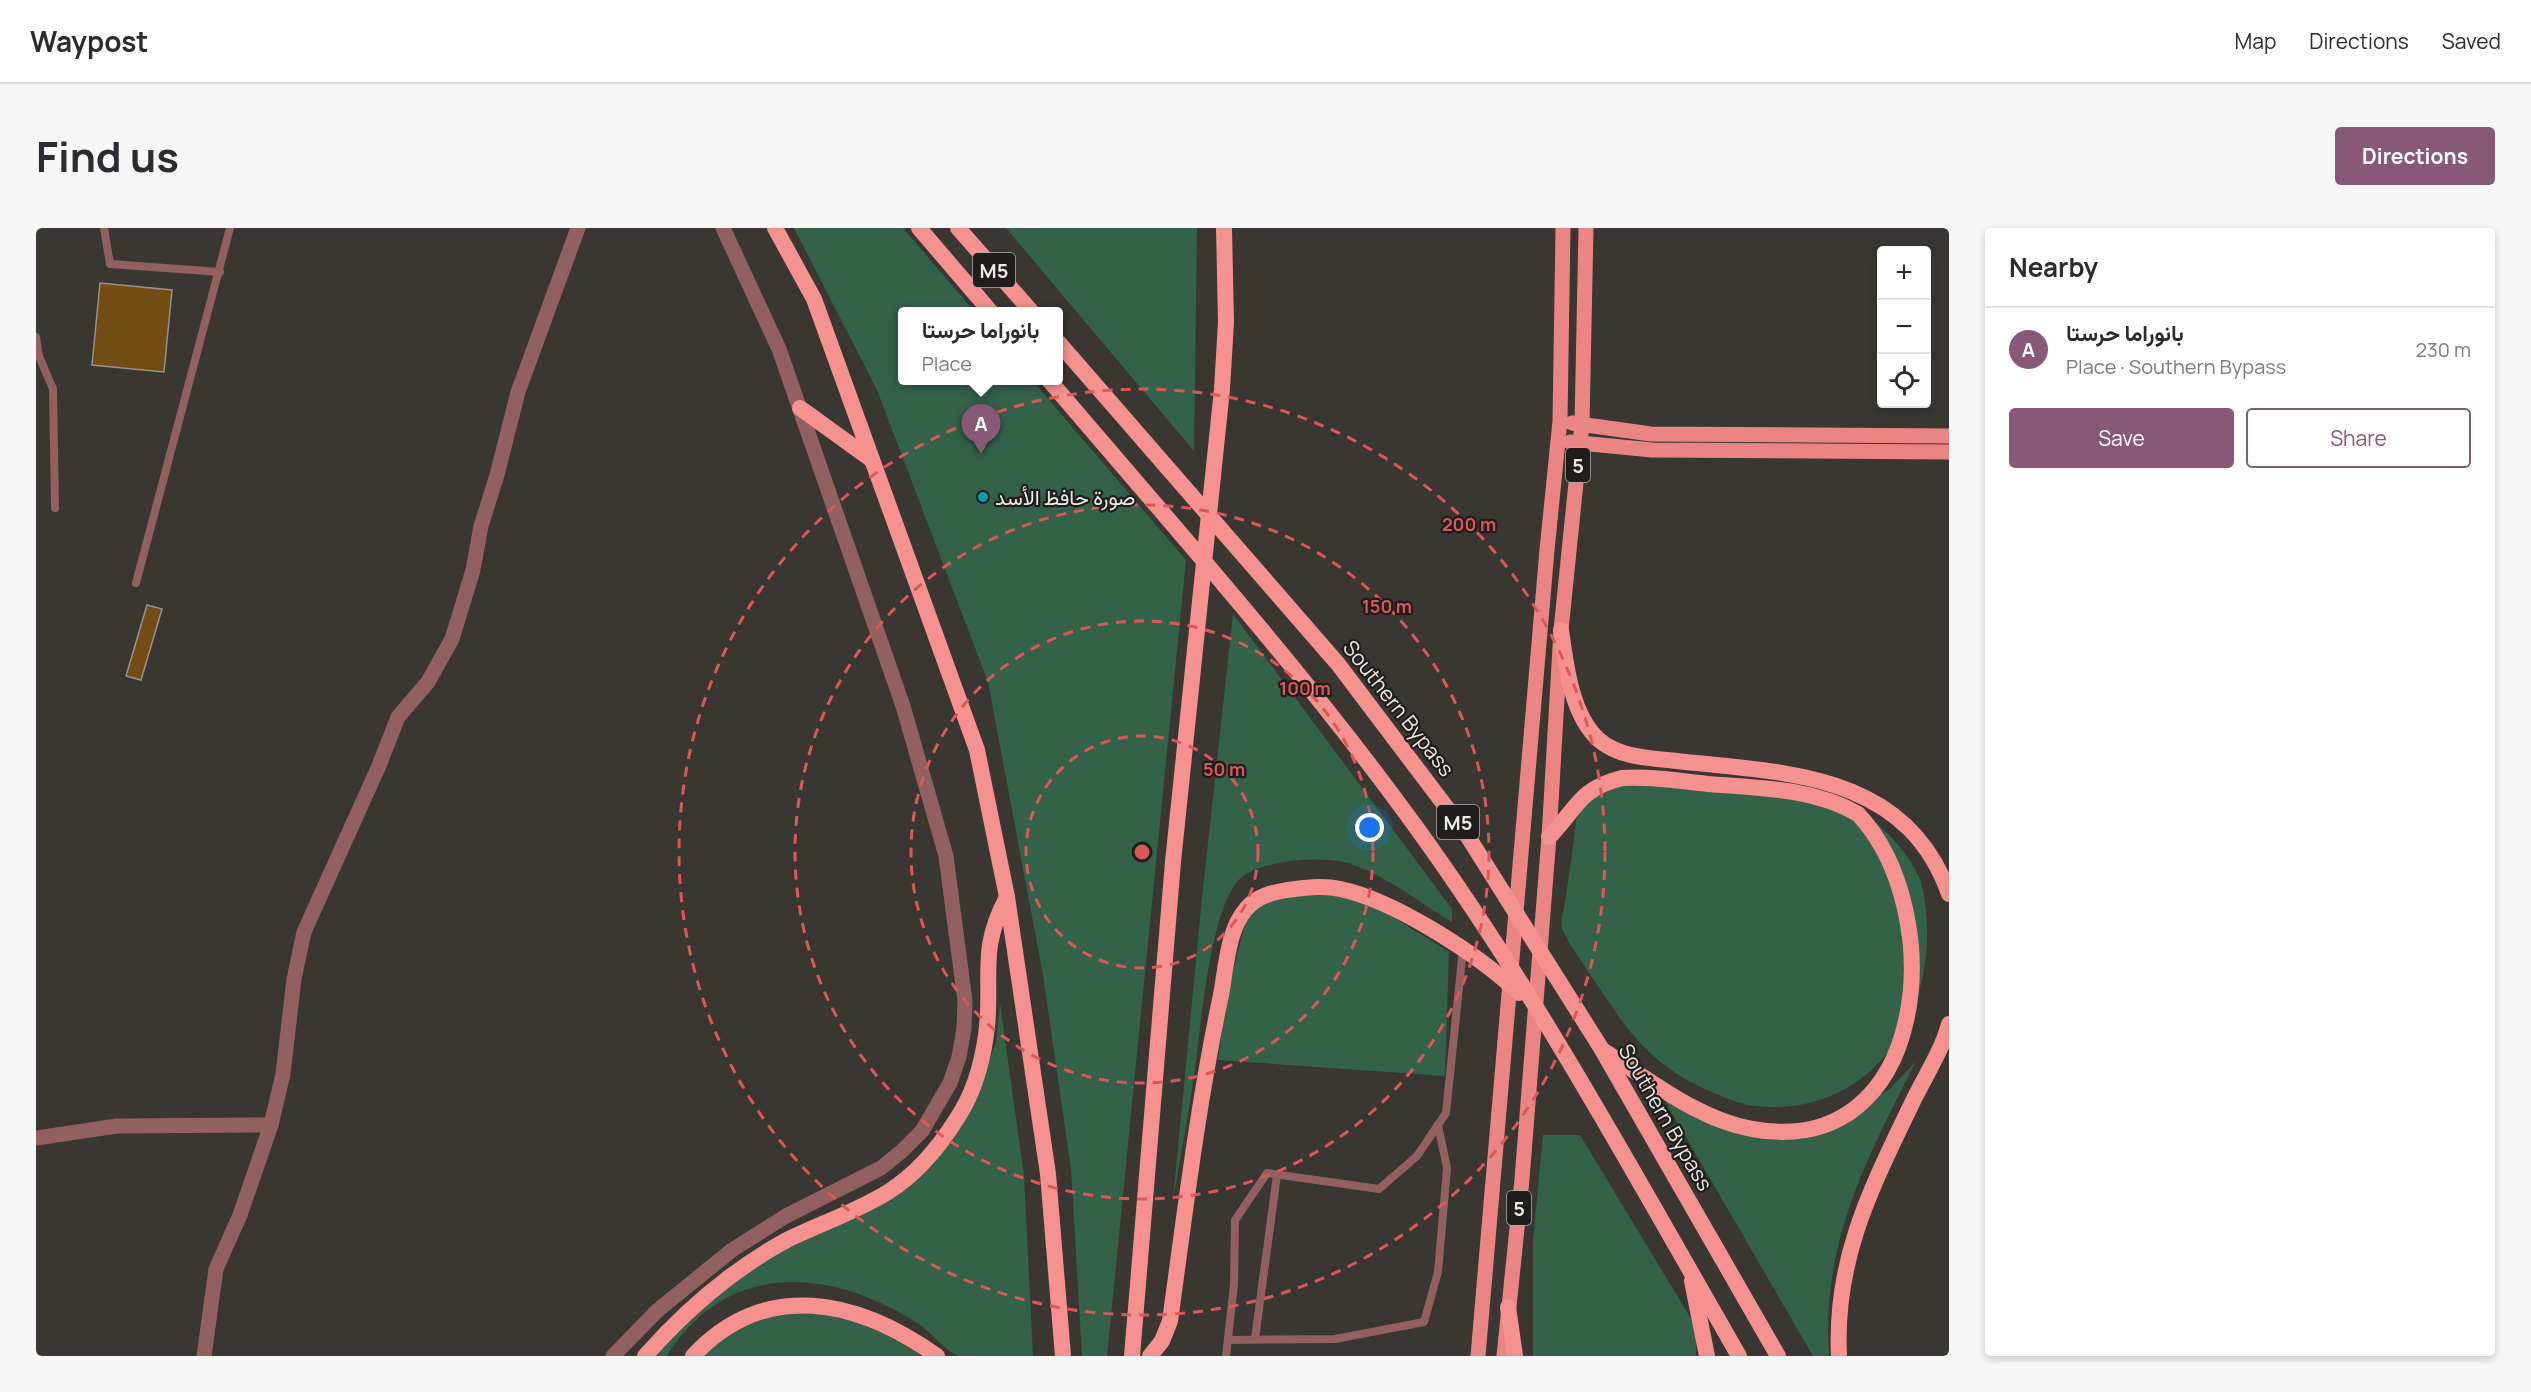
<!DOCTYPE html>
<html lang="en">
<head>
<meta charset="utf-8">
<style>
	:root { --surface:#fff; --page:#f7f7f7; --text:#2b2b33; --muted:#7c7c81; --line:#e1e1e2; --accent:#875878 }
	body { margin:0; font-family:Manrope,Vazirmatn,sans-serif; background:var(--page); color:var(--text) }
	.controls { position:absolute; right:18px; top:18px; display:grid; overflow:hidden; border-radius:6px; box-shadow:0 3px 9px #0003 }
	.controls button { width:54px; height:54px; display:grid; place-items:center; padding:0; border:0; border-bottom:2px solid var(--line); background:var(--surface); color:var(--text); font:30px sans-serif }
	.you { position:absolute; left:1334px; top:600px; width:21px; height:21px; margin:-15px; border:4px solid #fff; border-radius:50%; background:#1a73e8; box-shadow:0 0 0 9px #1a73e833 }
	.badge { display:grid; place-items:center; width:39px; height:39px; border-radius:50%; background:var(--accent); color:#fff; font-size:20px; font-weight:700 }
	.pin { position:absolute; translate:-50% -50px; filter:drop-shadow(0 2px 3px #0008) }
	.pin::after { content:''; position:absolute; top:32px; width:21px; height:18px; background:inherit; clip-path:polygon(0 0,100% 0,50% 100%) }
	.popup { position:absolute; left:862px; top:79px; width:165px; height:78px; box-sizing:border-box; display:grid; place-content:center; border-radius:6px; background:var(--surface); filter:drop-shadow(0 2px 4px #0005); font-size:20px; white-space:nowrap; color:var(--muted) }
	.popup b { font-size:22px; color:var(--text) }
	.popup::after { content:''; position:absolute; left:50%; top:100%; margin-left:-12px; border:12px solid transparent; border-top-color:var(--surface) }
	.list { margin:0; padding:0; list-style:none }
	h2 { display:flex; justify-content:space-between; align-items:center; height:78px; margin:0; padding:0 24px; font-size:26px }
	h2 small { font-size:20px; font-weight:400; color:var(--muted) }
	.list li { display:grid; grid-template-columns:39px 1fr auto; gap:18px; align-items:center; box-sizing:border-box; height:84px; padding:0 24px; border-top:2px solid var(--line) }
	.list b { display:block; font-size:22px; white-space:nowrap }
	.list p { margin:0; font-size:20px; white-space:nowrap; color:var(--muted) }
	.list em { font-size:20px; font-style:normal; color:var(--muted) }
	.actions { display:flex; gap:12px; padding:18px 24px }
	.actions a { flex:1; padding:14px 0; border:2px solid var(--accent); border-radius:6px; text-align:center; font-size:21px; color:var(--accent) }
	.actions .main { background:var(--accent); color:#fff }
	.icon { flex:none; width:33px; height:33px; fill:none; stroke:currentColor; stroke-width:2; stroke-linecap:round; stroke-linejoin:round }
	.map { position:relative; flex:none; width:1913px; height:1128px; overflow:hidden; border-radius:6px }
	header { display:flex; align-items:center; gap:36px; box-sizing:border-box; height:84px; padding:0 30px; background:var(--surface); border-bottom:2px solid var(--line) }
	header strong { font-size:28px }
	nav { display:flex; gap:33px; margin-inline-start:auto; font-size:21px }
	.intro { display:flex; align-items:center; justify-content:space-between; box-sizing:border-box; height:144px; padding:0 36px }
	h1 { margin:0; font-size:42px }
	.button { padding:15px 27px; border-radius:6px; background:var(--accent); color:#fff; font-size:21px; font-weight:700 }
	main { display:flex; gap:36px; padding:0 36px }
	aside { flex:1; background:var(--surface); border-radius:6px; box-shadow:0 3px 9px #0003 }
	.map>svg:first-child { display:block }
	.green { fill:#336249 }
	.building { fill:#734c14; stroke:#97918c; stroke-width:1.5 }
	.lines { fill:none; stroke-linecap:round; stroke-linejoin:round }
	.service { stroke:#92605e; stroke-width:8 }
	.minor { stroke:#92605e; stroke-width:15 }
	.tertiary { stroke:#92605e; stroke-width:15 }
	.primary { stroke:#eb8583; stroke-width:15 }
	.trunk { stroke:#f5918e; stroke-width:16 }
	.ring { fill:none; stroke:#dc5858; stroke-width:3; stroke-dasharray:10 8 }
	.culture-dot { fill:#0f9aa8; stroke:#201e1c; stroke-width:2 }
	.labels { text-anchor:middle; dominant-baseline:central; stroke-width:4.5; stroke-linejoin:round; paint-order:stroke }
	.shield { fill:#201e1c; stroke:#afaca9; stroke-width:1.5 }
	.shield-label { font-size:20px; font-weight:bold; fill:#ece9e6 }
	.poi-label { font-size:21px; fill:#ece9e6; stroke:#201e1c; text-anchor:start }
	.street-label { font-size:21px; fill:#ece9e6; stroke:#201e1c }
	.centre { fill:#dc5858; stroke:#201e1c; stroke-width:3 }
	.ring-label { font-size:18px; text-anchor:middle; font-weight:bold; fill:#dc5858; stroke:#201e1c; stroke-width:4.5; stroke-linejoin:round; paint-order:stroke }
</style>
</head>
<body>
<header>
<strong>Waypost</strong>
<nav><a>Map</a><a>Directions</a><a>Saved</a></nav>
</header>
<div class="intro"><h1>Find us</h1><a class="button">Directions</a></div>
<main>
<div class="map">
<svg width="1913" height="1128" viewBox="0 0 1913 1128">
	<rect width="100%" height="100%" fill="#3a3631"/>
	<g class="green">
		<path d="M758,0H867L938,83H867V152L997,153L1150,332L1071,1128H1046L1035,941L1007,747L952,454L841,162Z"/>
		<path d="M970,0H1161L1158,223Z"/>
		<path d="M1197,386L1416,681V694C1384,675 1344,643 1308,634C1282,628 1228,632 1206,649C1173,675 1164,812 1157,855C1151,894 1144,933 1137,972L1166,670Z"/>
		<path d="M1583,548L1817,577C1845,597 1872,621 1885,654C1913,769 1844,892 1718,878C1703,876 1685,868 1671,862C1630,844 1599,815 1575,777C1566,763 1529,712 1526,700C1524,693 1528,681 1529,673C1534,642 1538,611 1542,579Z"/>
		<path d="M1241,661L1327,670L1413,724L1409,848L1182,832L1192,761L1211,689Z"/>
		<path d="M964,775L988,948L997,1128C980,1128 938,1128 923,1128C910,1124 896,1105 884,1097C797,1040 692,1030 631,1128H609L702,1044L851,965L936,878L960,815Z"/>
		<path d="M1880,833C1831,931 1785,1014 1793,1128H1777L1618,854L1674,885L1751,900L1819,883L1855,860Z"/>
		<path d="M1507,907H1544L1660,1099V1128H1497V1013Z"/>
		<path d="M787,1080L870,1115L885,1128H657L718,1084Z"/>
	</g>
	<g class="building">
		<path d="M64,55L136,62L128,144L56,137Z"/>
		<path d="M111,377L126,381L105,452L90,448Z"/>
	</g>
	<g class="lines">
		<g class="service">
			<path d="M68,0L74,36L184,44"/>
			<path d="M0,109L3,128L17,161L19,280"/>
			<path d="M100,355L194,0"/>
			<path d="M1219,1111L1241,947"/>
			<path d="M1192,1112L1299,1111L1388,1094L1402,1044L1411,940L1402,897"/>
			<path d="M1190,1128L1198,1057L1199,992L1231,945L1343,961L1381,928L1410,885L1427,721"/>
		</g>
		<g class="minor">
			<path d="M0,910L81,898L235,897"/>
			<path d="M168,1128L180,1041L204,987L235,897L247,846L258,751L268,704L342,540L362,489L392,454L416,411L437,342L445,298L461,247L482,164L542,0"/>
		</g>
		<path class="tertiary" d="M577,1128L622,1082L696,1022L750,988L845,940L866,923L886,903L914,855L923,829L928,801L929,773L910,628L867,478L743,121L687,0"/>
		<g class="primary">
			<path d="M1536,195L1615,206L1913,208"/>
			<path d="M1534,214L1616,222L1913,224"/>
			<path d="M1442,1128L1511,322L1524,193L1527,0"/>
			<path d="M1468,1128L1486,951L1513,609L1525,402L1546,196L1550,0"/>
		</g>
		<g class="trunk">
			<path d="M739,0L778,71L941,522L971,669L1012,946L1027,1128"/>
			<path d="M883,0L954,83"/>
			<path d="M922,0L995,83"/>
			<path d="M1023,115L1302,436L1429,604L1565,820L1742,1128"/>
			<path d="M1013,152C1138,299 1267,443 1380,599C1501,766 1600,949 1703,1128"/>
			<path d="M764,180L836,232"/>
			<path d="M1525,402C1530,437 1535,487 1563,512C1584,530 1615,530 1641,533C1749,545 1870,544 1913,666"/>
			<path d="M1513,609C1541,581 1542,561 1586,550C1614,548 1643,553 1672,556C1722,560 1777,560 1822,586C1913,683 1895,933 1716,901C1661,891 1614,852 1568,823"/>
			<path d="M1656,1053L1671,1128"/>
			<path d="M1472,1079L1479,1128"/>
			<path d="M609,1128C649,1083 696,1042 749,1013C783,996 820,984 852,964C879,947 903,919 920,892C937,867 946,836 950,807C958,752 941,724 971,669"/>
			<path d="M657,1128C730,1050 822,1072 901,1128"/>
			<path d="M1096,1128L1137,634L1186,161L1190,94L1188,0"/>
			<path d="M1114,1128L1126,1113L1134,1093C1149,984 1162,875 1185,767C1190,740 1192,701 1210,681C1221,668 1235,665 1251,662C1269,660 1286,657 1304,661C1358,672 1443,727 1483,765"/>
			<path d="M1803,1128C1798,1029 1837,957 1878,871C1890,847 1906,822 1913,796"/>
		</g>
	</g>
	<g class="ring">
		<circle cx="1106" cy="624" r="116"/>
		<circle cx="1106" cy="624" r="231"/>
		<circle cx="1106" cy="624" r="347"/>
		<circle cx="1106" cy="624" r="463"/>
	</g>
	<circle class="culture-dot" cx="947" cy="269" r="6"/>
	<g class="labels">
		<g class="shield">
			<rect x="937" y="25" width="42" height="34" rx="4.5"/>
			<rect x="1530" y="220" width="24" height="34" rx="4.5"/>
			<rect x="1401" y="577" width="42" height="34" rx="4.5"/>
			<rect x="1471" y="963" width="24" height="34" rx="4.5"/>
		</g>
		<g class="shield-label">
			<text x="958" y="42">M5</text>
			<text x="1542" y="237">5</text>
			<text x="1422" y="594">M5</text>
			<text x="1483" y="980">5</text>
		</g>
		<g class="poi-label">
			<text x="959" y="269">صورة حافظ الأسد</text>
		</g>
		<g class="street-label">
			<text transform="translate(1363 480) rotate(52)">Southern Bypass</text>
			<text transform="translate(1630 889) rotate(60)">Southern Bypass</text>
		</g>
	</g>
	<circle cx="1106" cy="624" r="9" class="centre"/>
	<g class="ring-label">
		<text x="1433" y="303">200 m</text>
		<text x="1351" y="385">150 m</text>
		<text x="1269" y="467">100 m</text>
		<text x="1188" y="548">50 m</text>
	</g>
</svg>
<div class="controls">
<button>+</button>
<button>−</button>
<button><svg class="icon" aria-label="locate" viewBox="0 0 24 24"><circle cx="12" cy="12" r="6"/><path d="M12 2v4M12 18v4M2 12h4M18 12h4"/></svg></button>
</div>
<div class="you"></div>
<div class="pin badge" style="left:945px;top:226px">A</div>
<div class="popup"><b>بانوراما حرستا</b>Place</div>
</div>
<aside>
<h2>Nearby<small></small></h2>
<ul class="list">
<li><span class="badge">A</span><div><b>بانوراما حرستا</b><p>Place · Southern Bypass</p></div><em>230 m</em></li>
</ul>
<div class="actions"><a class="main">Save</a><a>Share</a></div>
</aside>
</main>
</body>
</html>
